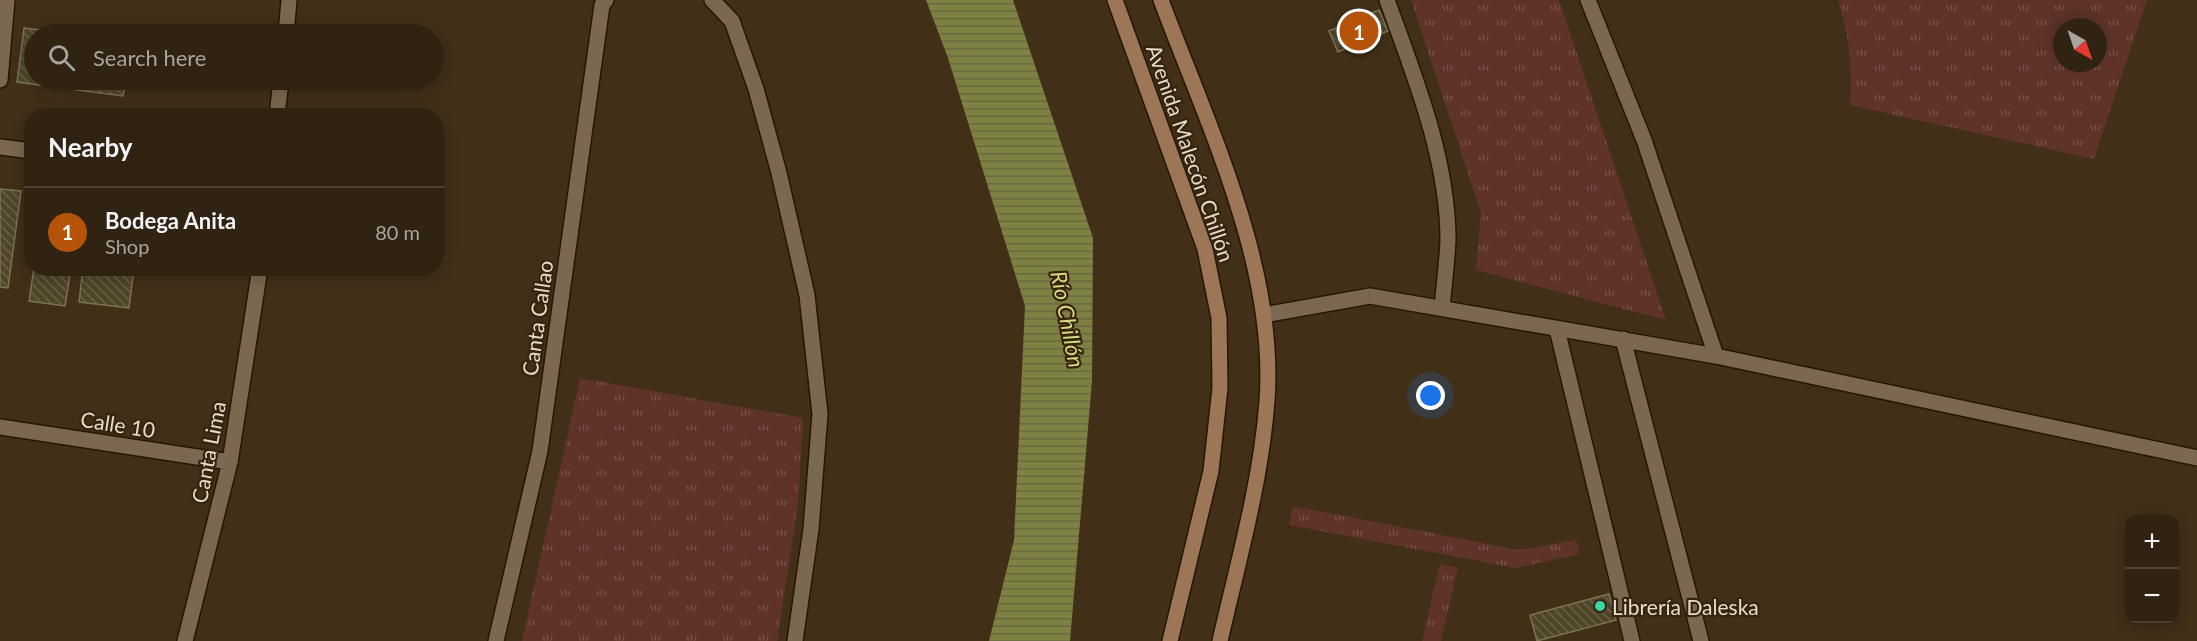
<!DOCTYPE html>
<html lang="en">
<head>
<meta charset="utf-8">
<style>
	:root { --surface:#312312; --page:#392b1b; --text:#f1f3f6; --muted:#a8a49f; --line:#4c4032; --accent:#b45309 }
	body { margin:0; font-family:Lato,sans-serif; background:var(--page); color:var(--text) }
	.controls { position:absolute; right:18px; bottom:18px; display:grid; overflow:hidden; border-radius:12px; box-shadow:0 3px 15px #0003 }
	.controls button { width:54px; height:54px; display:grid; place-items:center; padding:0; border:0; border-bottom:2px solid var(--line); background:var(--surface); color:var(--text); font:30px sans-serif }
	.compass { position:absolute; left:2053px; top:18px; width:54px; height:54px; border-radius:50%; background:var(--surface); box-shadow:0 3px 15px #0003; rotate:140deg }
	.you { position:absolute; left:1431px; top:396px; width:21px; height:21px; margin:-15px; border:4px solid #fff; border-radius:50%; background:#1a73e8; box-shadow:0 0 0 9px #1a73e833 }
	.badge { display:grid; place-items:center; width:39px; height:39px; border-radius:50%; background:var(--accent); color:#fff; font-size:20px; font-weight:700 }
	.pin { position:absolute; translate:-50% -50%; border:3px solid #fff; box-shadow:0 2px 6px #0006 }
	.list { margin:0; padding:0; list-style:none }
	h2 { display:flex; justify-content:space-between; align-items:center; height:78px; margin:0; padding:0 24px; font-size:26px }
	h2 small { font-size:20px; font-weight:400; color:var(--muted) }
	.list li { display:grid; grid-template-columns:39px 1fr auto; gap:18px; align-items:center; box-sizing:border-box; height:90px; padding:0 24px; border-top:2px solid var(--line) }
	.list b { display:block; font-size:22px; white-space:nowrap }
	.list p { margin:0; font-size:20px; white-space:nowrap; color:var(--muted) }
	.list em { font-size:20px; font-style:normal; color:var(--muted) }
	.icon { flex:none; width:33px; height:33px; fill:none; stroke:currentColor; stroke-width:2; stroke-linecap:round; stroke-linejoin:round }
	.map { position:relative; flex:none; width:2197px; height:641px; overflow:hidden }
	.search { position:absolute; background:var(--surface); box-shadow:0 3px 15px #0003; left:24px; top:24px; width:420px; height:66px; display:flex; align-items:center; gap:15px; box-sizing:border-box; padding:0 21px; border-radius:33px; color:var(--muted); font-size:22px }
	.panel { position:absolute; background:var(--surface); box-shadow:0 3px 15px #0003; left:24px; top:108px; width:420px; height:168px; border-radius:24px }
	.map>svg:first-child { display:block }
	.park { fill:url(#park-tufts); fill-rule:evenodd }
	.water { fill:url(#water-rules) }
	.building { fill:url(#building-back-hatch); stroke:#7c7255; stroke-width:1.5 }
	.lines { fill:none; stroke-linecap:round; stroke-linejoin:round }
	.minor-casing { stroke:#271702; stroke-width:18 }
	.tertiary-casing { stroke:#271702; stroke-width:18 }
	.secondary-casing { stroke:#271702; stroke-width:18 }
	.minor { stroke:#7c6850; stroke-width:15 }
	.tertiary { stroke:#7c6850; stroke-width:15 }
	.secondary { stroke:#9c7656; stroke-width:15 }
	.poi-dot { fill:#3bd4a4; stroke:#36250e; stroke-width:2 }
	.labels { text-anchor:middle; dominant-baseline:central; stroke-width:4.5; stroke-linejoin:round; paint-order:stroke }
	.street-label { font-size:21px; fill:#e7dbce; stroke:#36250e }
	.poi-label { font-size:21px; fill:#e7dbce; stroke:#36250e; text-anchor:start }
	.water-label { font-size:22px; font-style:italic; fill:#d9db81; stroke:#36250e }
</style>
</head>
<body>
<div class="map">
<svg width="2197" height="641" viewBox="0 0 2197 641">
	<defs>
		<pattern id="park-tufts" width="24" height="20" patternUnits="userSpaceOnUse" patternTransform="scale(1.5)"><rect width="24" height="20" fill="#5f3329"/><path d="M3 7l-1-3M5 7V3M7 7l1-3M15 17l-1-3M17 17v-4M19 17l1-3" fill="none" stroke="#765047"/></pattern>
		<pattern id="water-rules" width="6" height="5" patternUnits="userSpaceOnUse" patternTransform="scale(1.5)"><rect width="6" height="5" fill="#7f8143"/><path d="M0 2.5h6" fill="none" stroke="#686841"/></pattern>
		<pattern id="building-back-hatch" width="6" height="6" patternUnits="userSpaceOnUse" patternTransform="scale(1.5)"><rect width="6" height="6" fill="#4f462a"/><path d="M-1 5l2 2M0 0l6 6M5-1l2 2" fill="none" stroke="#686048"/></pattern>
	</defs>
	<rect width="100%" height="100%" fill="#412f18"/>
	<g class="park">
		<path d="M1411,0H1559L1666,320L1476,270L1481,213Z"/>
		<path d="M1838,0H2147L2094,159L1850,105C1853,68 1849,36 1838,0ZM2062,27H2098V63H2062Z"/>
		<path d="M580,378L803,418L798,505L777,641H522Z"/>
		<path d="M1293,506L1519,550L1576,540L1579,554L1516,568L1289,525Z"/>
		<path d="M1440,564L1458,568L1441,641H1422Z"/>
	</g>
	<path class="water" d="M926,0H1013L1093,238L1092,381L1070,641H989L1014,540L1025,306L948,58Z"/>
	<g class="building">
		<path d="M1379,10L1388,31L1338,52L1329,31Z"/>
		<path d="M24,28L76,34H34V80H126L123,96L17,82Z"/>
		<path d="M0,189L21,191L8,288L0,287Z"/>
		<path d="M34,268H71L65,306L29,301Z"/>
		<path d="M83,268H134L129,308L79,302Z"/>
		<path d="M1609,594L1616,620L1537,641L1530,615Z"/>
	</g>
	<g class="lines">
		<defs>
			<g id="minor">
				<path d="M712,0L732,21L756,89L779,173L807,295L820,414L811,529L795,641"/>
				<path d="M1387,0C1414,75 1448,158 1448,240C1447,262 1444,286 1442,308"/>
				<path d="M1588,0L1644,140L1716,356"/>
				<path d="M0,80L7,0"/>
				<path d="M1264,315L1370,296L1716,356L2197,458"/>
				<path d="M1557,329L1632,641"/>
				<path d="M1623,339L1701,641"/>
				<path d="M0,427L230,462"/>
				<path d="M496,641L540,451L602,5L606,0"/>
			</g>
			<g id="tertiary">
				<path d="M286,34L289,0"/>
				<path d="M277,116L281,80"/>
				<path d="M0,147L32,151"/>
				<path d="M185,641L230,462L260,268"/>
			</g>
			<g id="secondary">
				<path d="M1115,0L1205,249L1219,318L1220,388L1211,471L1170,641"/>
				<path d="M1161,0C1207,124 1277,266 1267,401C1261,482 1238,562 1220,641"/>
			</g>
		</defs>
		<use href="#minor" class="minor-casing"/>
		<use href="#tertiary" class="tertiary-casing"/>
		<use href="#secondary" class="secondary-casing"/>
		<use href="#minor" class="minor"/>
		<use href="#tertiary" class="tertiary"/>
		<use href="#secondary" class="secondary"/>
	</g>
	<circle class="poi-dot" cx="1600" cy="606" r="6"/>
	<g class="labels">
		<g class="street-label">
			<text transform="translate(1191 153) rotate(71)">Avenida Malecón Chillón</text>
			<text transform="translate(537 318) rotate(-82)">Canta Callao</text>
			<text transform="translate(118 424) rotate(9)">Calle 10</text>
			<text transform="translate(208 452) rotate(-79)">Canta Lima</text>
		</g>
		<g class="poi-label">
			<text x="1612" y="606">Librería Daleska</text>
		</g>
		<g class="water-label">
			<text transform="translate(1068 319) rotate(79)">Río Chillón</text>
		</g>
	</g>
</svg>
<div class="controls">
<button>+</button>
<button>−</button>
</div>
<svg class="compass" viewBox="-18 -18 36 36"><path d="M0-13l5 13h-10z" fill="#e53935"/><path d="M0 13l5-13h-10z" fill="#a8a49f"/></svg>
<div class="you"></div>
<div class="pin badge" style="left:1359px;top:31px">1</div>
<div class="search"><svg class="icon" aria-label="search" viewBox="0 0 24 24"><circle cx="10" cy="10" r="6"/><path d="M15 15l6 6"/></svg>Search here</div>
<section class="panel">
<h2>Nearby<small></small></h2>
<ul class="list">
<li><span class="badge">1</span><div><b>Bodega Anita</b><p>Shop</p></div><em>80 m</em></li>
</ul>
</section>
</div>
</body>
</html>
